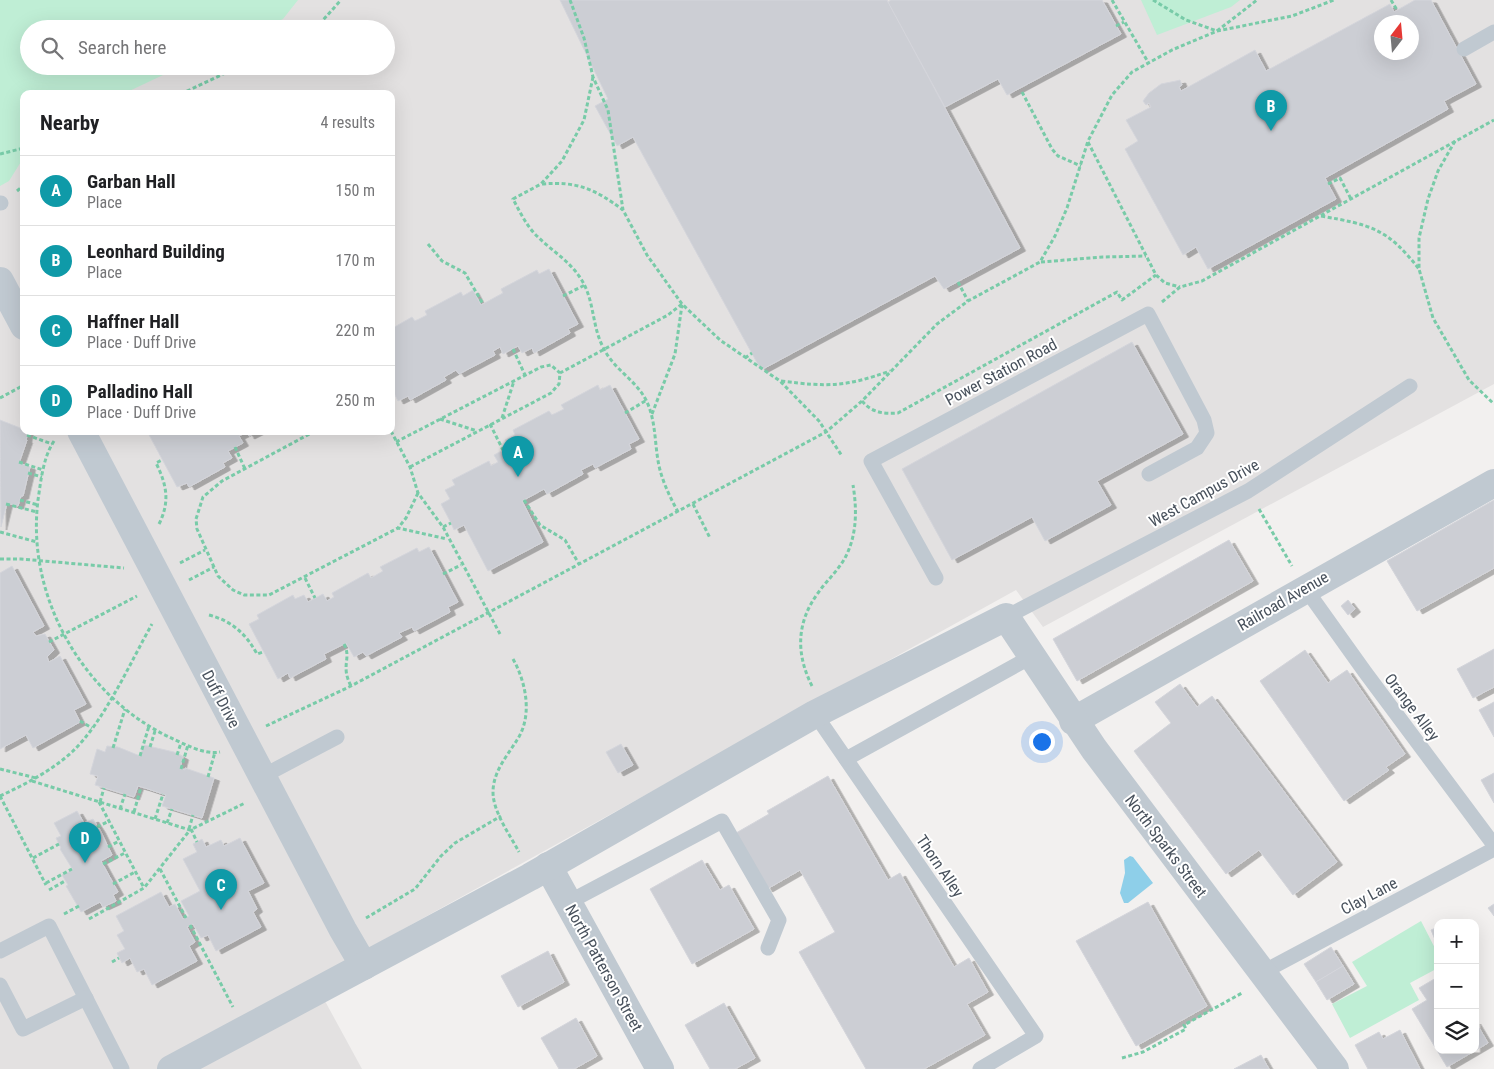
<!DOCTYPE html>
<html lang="en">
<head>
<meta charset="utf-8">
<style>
	:root { --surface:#fff; --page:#f6f6f6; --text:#202124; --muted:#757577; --line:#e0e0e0; --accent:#d93025 }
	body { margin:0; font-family:"Roboto Condensed",sans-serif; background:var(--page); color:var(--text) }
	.controls { position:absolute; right:15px; bottom:15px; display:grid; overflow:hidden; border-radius:10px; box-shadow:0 5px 20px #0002 }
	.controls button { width:45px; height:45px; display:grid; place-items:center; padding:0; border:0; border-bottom:1px solid var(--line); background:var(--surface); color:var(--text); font:25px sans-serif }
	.compass { position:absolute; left:1374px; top:15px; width:45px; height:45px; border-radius:50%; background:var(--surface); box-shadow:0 5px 20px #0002; rotate:16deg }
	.you { position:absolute; left:1041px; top:741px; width:18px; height:18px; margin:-12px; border:4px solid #fff; border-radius:50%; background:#1a73e8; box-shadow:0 0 0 8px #1a73e833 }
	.badge { display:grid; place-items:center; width:32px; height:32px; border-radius:50%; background:var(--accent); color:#fff; font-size:16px; font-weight:700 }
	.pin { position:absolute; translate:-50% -41px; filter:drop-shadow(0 1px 2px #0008) }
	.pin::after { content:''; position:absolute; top:26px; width:18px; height:15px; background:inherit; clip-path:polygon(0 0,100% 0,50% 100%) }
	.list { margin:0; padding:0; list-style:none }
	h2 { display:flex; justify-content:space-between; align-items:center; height:65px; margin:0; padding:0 20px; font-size:21px }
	h2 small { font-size:16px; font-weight:400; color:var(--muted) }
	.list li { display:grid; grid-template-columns:32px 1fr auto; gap:15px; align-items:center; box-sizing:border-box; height:70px; padding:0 20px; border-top:1px solid var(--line) }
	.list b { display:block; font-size:19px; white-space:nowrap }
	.list p { margin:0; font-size:16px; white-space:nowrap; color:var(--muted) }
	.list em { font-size:16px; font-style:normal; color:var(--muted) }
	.icon { flex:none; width:28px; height:28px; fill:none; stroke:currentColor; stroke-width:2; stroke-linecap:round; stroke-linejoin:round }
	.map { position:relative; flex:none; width:1494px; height:1069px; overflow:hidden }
	.search { position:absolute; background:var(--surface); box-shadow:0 5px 20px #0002; left:20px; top:20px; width:375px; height:55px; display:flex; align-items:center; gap:12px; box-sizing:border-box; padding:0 18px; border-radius:28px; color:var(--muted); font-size:19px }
	.panel { position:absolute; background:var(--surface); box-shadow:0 5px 20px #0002; left:20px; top:90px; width:375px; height:345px; border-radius:10px }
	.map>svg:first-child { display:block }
	.education { fill:#e3e1e1; fill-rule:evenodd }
	.green { fill:#bfeed5 }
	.water { fill:#8ecfe9 }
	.building { fill:#ccced4; stroke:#d4d5db; fill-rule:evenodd; filter:url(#shadow) }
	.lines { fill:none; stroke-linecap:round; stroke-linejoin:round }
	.path { stroke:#78cba8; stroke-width:3; stroke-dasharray:4 2.5; stroke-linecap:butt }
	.service { stroke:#c0c9d1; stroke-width:15 }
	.minor { stroke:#c0c9d1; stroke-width:28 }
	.labels { text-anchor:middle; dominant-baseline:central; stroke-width:4; stroke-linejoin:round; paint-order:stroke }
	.street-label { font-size:16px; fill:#48515c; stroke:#fff }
</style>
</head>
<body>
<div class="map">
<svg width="1494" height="1069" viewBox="0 0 1494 1069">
	<defs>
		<filter id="shadow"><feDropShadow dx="5.5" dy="3" stdDeviation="0" flood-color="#0004"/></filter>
	</defs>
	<rect width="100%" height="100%" fill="#f2f0ef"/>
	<path class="education" d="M0,0H1494V384L1043,627L1016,590L313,979L362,1069H0ZM1382,22H1412V52H1382ZM29,29H386V66H29ZM24,94H391V431H24Z"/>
	<g class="green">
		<path d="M0,0H298L283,19L263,29H29V66H182L123,94H24V157L9,181L0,186Z"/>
		<path d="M1141,0H1240L1231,7L1157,35Z"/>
		<path d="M1421,921L1438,954V968L1410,983L1419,1000L1350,1038L1332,1004L1367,986L1352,962Z"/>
	</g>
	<path class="water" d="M1130,856L1133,857L1153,883L1128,903H1124L1120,893L1125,873L1124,860Z"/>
	<g class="building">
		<path d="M560,0H887L1020,248L944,289L935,276L761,370L633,137L617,146L595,106L608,99Z"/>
		<path d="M891,0H1102L1121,34L1007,95L998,79L945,107L888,2Z"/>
		<path d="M1415,0H1431L1476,84L1444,101L1448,109L1325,178L1336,199L1208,269L1196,247L1183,255L1125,149L1138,141L1126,120L1151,107L1149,103L1146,105L1143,101L1149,93L1161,84L1176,81L1180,80L1182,85L1179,87L1181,91L1255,50L1266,71L1390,4L1394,12ZM1382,22H1412V52H1382Z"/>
		<path d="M549,269L578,324L568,329L570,333L534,353L532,348L522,353L518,346L503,354L500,347L493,351L495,355L459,374L456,370L444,377L446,380L410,400L408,396L398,401L391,387V329L412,317L415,321L427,315L425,311L461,292L463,296L473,290L481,305L503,293L501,289L537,270L539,274Z"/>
		<path d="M1132,342L1183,434L1097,481L1111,505L1045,541L1032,517L952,560L902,469Z"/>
		<path d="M598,385L600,390L610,385L639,439L629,444L631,449L595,468L593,464L581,470L583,474L547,494L544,489L522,501L543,542L488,571L464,525L454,530L451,523L441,504L450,499L445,490L455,485L452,480L489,461L491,466L498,462L494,455L509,447L505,440L515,435L513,430L549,411L552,415L564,409L561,405Z"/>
		<path d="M0,420L28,431L26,440H27L19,463L30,467L23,496H21L18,506L7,503L1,527Z"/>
		<path d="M150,431H259L249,436L247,432L239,436L243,443L228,451L232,458L223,463L225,467L189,487L187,483L177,487L148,433Z"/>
		<path d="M1494,500V568L1417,611L1387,561Z"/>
		<path d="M1229,540L1253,581L1077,681L1053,639Z"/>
		<path d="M429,547L458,602L448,607L450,612L414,631L412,627L399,633L402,637L366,656L363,652L354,657L346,643L324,654L326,659L290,678L288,673L278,679L249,624L259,619L257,615L293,595L295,599L304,595L308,602L323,594L327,601L334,597L332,593L368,573L371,578L383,571L380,567L417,548L419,552Z"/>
		<path d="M12,566L44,626L33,632L36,636L45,634L54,650L47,657L49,662L60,656L86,704L74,710L80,722L33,748L26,735L0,749V573Z"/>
		<path d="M1348,600L1355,609L1348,615L1341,606Z"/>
		<path d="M1494,649V687L1473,698L1457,669Z"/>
		<path d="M1305,650L1328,683L1347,670L1405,754L1386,767L1389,770L1344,801L1260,681Z"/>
		<path d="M1180,684L1197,707L1212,696L1337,862L1293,895L1259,850L1226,874L1134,751L1171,723L1155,702Z"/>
		<path d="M1494,702V737L1479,710Z"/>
		<path d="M621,744L633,765L618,773L606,752Z"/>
		<path d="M144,745L174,752L183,757L180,768L185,770V768L214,778L202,818L162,806L166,795L145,788L138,786L134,797L95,785L98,776L90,774L97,749L105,752L107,746L118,747L140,756Z"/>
		<path d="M1494,773V803L1481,780Z"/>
		<path d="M828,776L888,880L900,873L954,967L969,958L988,992L967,1004L985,1035L924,1069H866L799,952L835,932L800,870L767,889L736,833L769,814L767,811Z"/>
		<path d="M77,811L84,823L93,819L100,830L112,855L101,861L118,892L113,895L116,901L103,907L100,902L81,912L66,886L68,885L62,875L73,870L60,849L61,848L56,838L61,836L54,823Z"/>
		<path d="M240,838L264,883L248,891L257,909L253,912L261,927L216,951L208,935L201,938L193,924L190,925L187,927L195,942L189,946L197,961L152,985L144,969L137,972L130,958L122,963L117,953L125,949L117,935L124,931L116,916L161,892L169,907L175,904L183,919L189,916L181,901L200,891L183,859L197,852L193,844L202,839L206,847L221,840L224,846Z"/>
		<path d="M702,860L720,890L729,885L754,929L692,964L650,889Z"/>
		<path d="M1148,902L1207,1006L1136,1046L1076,941Z"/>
		<path d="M1494,904V916L1488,908Z"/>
		<path d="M1438,927V941L1436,942L1431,930Z"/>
		<path d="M1331,947L1343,966L1316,982L1304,964Z"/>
		<path d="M548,951L564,982L518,1007L501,976Z"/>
		<path d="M1343,966L1354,984L1327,1000L1316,982Z"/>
		<path d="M1436,978L1438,981V1050H1475V1021L1488,1043L1447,1067L1412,1009L1427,1000L1419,988Z"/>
		<path d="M724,1003L755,1058L735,1069H710L685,1025Z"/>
		<path d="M576,1018L597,1056L574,1069H559L541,1038Z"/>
		<path d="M1400,1030L1420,1069H1368L1355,1045L1379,1032L1383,1039Z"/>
		<path d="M1261,1055L1269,1069H1234Z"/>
	</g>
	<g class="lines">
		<g class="path">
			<path d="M570,0L584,38L593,77L608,110L623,210L647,255L682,304L720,340L780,381L819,421L842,456"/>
			<path d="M1112,0L1148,62"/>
			<path d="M1153,0L1186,20L1217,31L1257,0"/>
			<path d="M1391,0L1397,10"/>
			<path d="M1116,26L1124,22"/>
			<path d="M315,29L341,0"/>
			<path d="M593,77L584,120L562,161L541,184L513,199C520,212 527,227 538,237C551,250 568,260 579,276C595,298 591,324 603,347C613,369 635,379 646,400C657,422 654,447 660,470C664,485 671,499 678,512"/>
			<path d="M1022,92L1052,149L1058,156L1081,166"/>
			<path d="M181,94L240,66"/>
			<path d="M1455,141L1438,171L1428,199L1419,238V269L1433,318L1469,380L1494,404"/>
			<path d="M1088,142L1156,275L1165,283L1180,287"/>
			<path d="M0,154L24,148"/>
			<path d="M542,184C577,181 595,189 623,210"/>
			<path d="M1328,184L1340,178L1351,199"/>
			<path d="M17,191L24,185"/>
			<path d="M1321,216C1371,225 1387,228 1419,269"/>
			<path d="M428,244L442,261L465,273L483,304"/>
			<path d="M1041,262L1103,257L1146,256"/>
			<path d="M958,282L968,301"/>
			<path d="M563,296L585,285"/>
			<path d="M1162,302L1180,287L1202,281L1494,120"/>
			<path d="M513,349L525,375"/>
			<path d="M745,358L752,353"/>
			<path d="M781,381C828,387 845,387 890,371"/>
			<path d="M0,398L24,385"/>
			<path d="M862,401C872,413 884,414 898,413L1117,292L1122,300L1156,275"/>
			<path d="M625,413L647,400"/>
			<path d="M652,414L675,354L682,305"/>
			<path d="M502,418L514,381"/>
			<path d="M440,419L477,431"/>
			<path d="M490,424L503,450"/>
			<path d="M315,431L222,481L203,497L196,519L197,529L218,576L233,590L244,595H269L398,528"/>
			<path d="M391,431L410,467L418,493L443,527L500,634"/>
			<path d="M27,435L52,444"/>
			<path d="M54,441C43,458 41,480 38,500C26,596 82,695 169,737C184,744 204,755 220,752"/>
			<path d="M396,442L541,367L551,365L560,373"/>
			<path d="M235,447L245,469"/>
			<path d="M19,462L43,470"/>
			<path d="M410,467L551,393L559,384L560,373L668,315L682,304"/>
			<path d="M28,473L42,477"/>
			<path d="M418,493L406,518L398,528L447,539"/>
			<path d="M20,500L38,505"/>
			<path d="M524,500L540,525L565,540L579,564"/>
			<path d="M6,504L37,512"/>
			<path d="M693,504L710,538"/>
			<path d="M1259,509L1292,566"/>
			<path d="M159,524C170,502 167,485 156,463L162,460"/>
			<path d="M443,527L451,523"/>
			<path d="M0,532L37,542"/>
			<path d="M0,559H21L124,568"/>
			<path d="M180,563L205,550"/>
			<path d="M443,574L461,565"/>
			<path d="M305,578L315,598"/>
			<path d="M189,580L214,567"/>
			<path d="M209,615C232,621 246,634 257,654L263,652"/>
			<path d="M49,642L137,596"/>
			<path d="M344,644C352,659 340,665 351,686"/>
			<path d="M513,659C526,682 533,716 517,740C507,756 493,772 493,792C493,812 510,835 519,852"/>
			<path d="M812,686C796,654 796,623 818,593C827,580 839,570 846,556C857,534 857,509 853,485"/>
			<path d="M80,721L92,728"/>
			<path d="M266,726L351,686L826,432L862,401L937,324L968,301L1040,262L1055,236L1067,208L1088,141L1112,95L1132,72L1172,50L1217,31L1292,16L1334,0"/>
			<path d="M150,747L155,731"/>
			<path d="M113,748L125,709"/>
			<path d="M177,755L181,743"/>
			<path d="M140,756L149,726"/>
			<path d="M0,769L36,778"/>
			<path d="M181,769L188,745"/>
			<path d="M208,777L215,752"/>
			<path d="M32,781L190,830L245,803"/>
			<path d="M0,796C26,784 51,771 72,752C104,722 130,663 152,624"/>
			<path d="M0,796L46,885"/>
			<path d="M99,802L144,888"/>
			<path d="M100,802L104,788"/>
			<path d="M120,809L125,794"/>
			<path d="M134,812L141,787"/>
			<path d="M155,819L163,794"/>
			<path d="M167,823L172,809"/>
			<path d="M97,827L109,821"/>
			<path d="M189,829L193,815"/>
			<path d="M191,829L197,842"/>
			<path d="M108,847L119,841"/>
			<path d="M33,858L59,844"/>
			<path d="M103,864L125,853"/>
			<path d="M160,869L186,918"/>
			<path d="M46,883L72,869"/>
			<path d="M113,884L135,872"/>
			<path d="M49,890L65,881"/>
			<path d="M64,914L79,906"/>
			<path d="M366,918L415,889L441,856L455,843L501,816"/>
			<path d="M89,919L144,888L190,830"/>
			<path d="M190,925L233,1007"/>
			<path d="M112,962L119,958"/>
			<path d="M1122,1058L1143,1052L1186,1029L1184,1025L1242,993"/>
		</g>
		<g class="service">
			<path d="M1464,49L1494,32"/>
			<path d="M0,203H1"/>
			<path d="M936,578L871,461L1148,314L1204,420L1207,433L1197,448L1149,474"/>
			<path d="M1305,588L1365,672L1494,845"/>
			<path d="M1006,617L1248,491L1410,386"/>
			<path d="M815,714L1036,1036L980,1069"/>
			<path d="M846,759L1031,657"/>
			<path d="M263,776L337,737"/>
			<path d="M567,903L722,821L779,920L768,948"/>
			<path d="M0,951L49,926L122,1069"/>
			<path d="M1261,973L1494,849"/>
			<path d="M0,985L23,1029L86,998"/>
		</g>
		<g class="minor">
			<path d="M0,281L24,326"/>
			<path d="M81,431L343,930L364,966"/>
			<path d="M1073,721L1494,483"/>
			<path d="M548,866L660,1069"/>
			<path d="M171,1069L530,877L815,714L1006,617L1094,749L1335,1069"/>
		</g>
	</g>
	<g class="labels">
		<g class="street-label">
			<text transform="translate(1001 372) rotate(-28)">Power Station Road</text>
			<text transform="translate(1204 493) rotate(-29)">West Campus Drive</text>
			<text transform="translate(1283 601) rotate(-30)">Railroad Avenue</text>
			<text transform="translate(221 699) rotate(62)">Duff Drive</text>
			<text transform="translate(1412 707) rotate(53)">Orange Alley</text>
			<text transform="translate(1166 846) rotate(53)">North Sparks Street</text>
			<text transform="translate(940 866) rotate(56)">Thorn Alley</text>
			<text transform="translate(1369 896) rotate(-28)">Clay Lane</text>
			<text transform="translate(604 968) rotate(61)">North Patterson Street</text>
		</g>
	</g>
</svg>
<div class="controls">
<button>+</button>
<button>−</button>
<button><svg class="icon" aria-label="layers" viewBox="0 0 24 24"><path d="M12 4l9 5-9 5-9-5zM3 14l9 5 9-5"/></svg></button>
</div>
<svg class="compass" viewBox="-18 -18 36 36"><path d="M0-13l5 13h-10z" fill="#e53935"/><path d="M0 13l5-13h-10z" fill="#757577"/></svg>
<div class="you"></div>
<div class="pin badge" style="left:518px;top:477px;background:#0f9aa8">A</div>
<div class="pin badge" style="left:1271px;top:131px;background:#0f9aa8">B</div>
<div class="pin badge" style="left:221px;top:910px;background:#0f9aa8">C</div>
<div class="pin badge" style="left:85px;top:863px;background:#0f9aa8">D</div>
<div class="search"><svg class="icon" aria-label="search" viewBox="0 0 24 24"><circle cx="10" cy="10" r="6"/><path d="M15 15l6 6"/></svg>Search here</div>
<section class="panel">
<h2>Nearby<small>4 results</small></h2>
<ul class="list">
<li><span class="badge" style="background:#0f9aa8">A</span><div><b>Garban Hall</b><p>Place</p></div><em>150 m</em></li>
<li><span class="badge" style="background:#0f9aa8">B</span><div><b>Leonhard Building</b><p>Place</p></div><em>170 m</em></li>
<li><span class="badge" style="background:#0f9aa8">C</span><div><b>Haffner Hall</b><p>Place · Duff Drive</p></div><em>220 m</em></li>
<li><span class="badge" style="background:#0f9aa8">D</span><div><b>Palladino Hall</b><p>Place · Duff Drive</p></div><em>250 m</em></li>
</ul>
</section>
</div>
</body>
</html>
